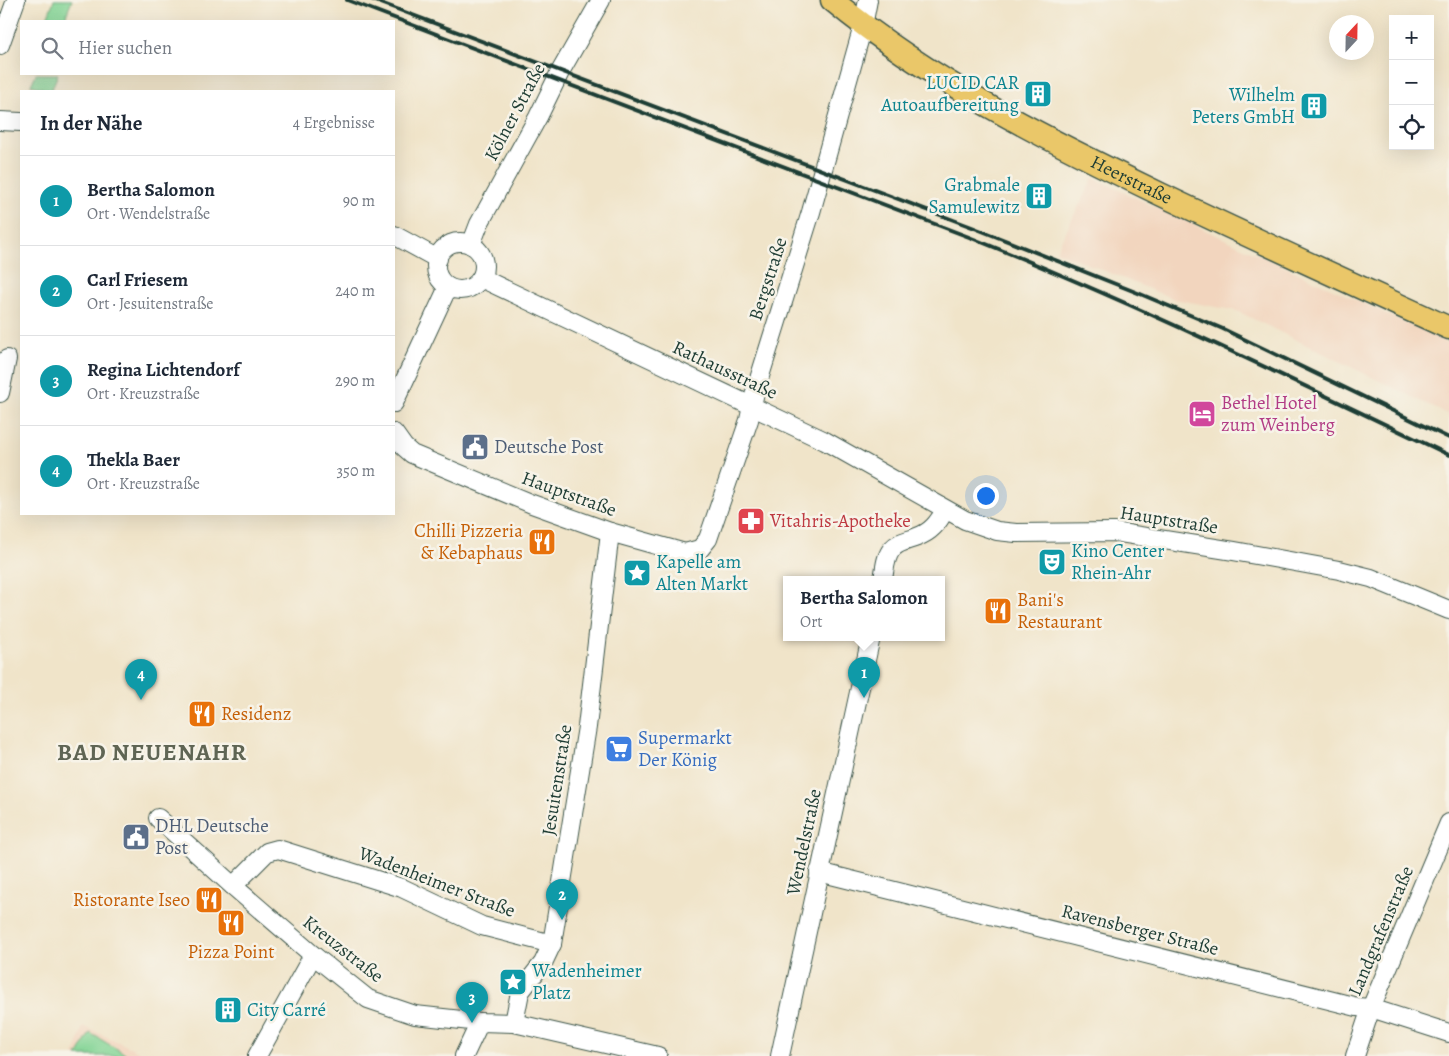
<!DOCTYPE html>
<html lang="de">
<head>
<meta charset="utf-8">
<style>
	:root { --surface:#fff; --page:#f6f6f7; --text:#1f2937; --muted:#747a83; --line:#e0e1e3; --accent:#111827 }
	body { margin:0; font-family:Alegreya,serif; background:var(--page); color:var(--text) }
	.controls { position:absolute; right:15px; top:15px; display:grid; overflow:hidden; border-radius:0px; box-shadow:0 5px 20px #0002 }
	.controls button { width:45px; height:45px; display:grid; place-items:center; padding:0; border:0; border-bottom:1px solid var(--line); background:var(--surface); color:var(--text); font:25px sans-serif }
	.compass { position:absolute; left:1329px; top:15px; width:45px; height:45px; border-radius:50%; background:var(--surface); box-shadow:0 5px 20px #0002; rotate:22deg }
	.you { position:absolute; left:985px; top:495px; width:18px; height:18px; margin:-12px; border:4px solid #fff; border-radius:50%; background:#1a73e8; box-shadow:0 0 0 8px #1a73e833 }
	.badge { display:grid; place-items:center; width:32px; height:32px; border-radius:50%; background:var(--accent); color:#fff; font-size:16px; font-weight:700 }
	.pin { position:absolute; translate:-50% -41px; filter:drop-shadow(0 1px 2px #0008) }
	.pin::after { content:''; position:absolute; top:26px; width:18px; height:15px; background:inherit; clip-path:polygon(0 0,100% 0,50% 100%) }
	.popup { position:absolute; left:783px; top:576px; width:162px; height:65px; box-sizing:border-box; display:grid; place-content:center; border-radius:0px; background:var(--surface); filter:drop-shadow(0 1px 4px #0005); font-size:16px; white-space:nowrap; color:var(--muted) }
	.popup b { font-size:19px; color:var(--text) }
	.popup::after { content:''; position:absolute; left:50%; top:100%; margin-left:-10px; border:10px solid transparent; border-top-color:var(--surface) }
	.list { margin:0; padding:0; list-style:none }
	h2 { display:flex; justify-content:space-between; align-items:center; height:65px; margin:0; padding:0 20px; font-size:21px }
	h2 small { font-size:16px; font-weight:400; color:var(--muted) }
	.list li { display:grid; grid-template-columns:32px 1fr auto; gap:15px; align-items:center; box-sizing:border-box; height:90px; padding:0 20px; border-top:1px solid var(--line) }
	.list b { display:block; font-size:19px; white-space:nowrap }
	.list p { margin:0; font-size:16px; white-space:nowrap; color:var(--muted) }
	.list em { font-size:16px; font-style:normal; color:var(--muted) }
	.icon { flex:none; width:28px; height:28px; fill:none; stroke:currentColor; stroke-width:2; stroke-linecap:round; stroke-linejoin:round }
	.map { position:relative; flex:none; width:1449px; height:1056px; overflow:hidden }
	.search { position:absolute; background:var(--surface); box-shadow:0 5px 20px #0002; left:20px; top:20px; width:375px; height:55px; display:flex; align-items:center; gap:12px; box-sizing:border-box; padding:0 18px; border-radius:0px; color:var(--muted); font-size:19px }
	.panel { position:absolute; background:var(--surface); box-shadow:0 5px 20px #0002; left:20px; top:90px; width:375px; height:425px; border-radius:0px }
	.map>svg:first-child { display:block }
	.built { fill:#f2d5be }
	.green { fill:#83d495; stroke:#518864 }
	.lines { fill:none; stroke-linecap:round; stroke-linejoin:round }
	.minor-casing { stroke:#3e564a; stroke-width:20 }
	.major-casing { stroke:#3e564a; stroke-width:25 }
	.minor { stroke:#fff; stroke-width:18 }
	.major { stroke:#eac769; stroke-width:22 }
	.rail { stroke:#1f3d34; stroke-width:4 }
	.labels { text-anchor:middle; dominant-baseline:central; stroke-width:5; stroke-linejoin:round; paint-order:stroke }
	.culture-label { font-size:19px; fill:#0d838f; stroke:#f7f3e8; text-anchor:start }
	.street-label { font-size:19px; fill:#1f3d34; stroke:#f7f3e8 }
	.hotel-label { font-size:19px; fill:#b23c85; stroke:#f7f3e8; text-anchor:start }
	.service-label { font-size:19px; fill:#4e5e75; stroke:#f7f3e8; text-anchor:start }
	.health-label { font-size:19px; fill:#be3a42; stroke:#f7f3e8; text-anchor:start }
	.food-label { font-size:19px; fill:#c56008; stroke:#f7f3e8; text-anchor:end }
	.shop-label { font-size:19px; fill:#366cbe; stroke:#f7f3e8; text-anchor:start }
	.district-label { font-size:24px; font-weight:bold; letter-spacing:1px; fill:#5f6554; stroke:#f7f3e8 }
</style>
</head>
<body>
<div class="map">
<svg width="1449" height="1056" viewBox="0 0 1449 1056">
	<rect width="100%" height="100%" fill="#f7f3e8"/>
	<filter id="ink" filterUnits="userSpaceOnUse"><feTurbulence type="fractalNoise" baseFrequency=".02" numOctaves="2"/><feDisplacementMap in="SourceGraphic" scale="10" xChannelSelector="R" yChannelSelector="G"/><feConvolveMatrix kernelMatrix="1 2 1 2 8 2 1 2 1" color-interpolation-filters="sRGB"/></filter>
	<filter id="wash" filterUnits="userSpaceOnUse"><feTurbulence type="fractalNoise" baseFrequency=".0096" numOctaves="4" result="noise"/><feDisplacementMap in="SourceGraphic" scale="20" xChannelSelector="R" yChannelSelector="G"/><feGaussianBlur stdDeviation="1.12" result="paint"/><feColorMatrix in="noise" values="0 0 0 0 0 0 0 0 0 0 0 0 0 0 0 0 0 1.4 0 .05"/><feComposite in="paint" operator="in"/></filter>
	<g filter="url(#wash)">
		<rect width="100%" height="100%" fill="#f0e4c9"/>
		<g class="built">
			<path d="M1093,178L1449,343V415L1237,311L1174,299L1056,251Z"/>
			<path d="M83,1026L149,1056H74Z"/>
		</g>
		<g class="green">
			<path d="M54,0H72L64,21H46Z"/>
			<path d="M36,74H58L51,91L31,85Z"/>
			<path d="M90,1033L129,1056H77Z"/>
		</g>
	</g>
	<g filter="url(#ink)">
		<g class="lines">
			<defs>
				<g id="minor">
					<path d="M0,45L16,0"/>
					<path d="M0,121L21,122"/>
					<path d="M394,235L438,259"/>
					<circle cx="460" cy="266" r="24"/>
					<path d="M471,245L479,224L538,117L560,72L601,0"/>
					<path d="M481,278L825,441L965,520L997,531L1016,533L1114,532L1234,551L1339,570L1371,578L1449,610"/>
					<path d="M0,393L7,359"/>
					<path d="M394,403L448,287"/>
					<path d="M394,433L404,447L412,454L532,504L610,532L685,553L700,549L708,539L749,420L755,392L811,212L863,26L868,0"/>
					<path d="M883,579C885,569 885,557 892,549C899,541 908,541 917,537C931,532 938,523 945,510"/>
					<path d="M158,818L233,886L313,955L368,999L415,1015L480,1022L514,1023L658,1056"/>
					<path d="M819,872L1357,1007L1371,1008L1449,1033"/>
					<path d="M233,886L267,852L278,849L402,888L482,926L552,944"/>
					<path d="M514,1023L520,992L543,963L552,944L587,727L610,532"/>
					<path d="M257,1056L313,955"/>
					<path d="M464,1056L480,1022"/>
					<path d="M780,1056L871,637"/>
					<path d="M1355,1056L1371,1008L1449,823"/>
				</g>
				<g id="major">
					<path id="s1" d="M832,0C930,81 1046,139 1160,194C1256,240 1353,284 1449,328"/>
				</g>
			</defs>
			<use href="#minor" class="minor-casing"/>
			<use href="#major" class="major-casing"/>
			<use href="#minor" class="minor"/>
			<use href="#major" class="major"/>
			<g class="rail">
				<path d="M347,0L969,237C1132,302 1291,379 1449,455"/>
				<path d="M373,0L972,227L1138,293L1223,329L1449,438"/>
			</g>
		</g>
	</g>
	<defs>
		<symbol id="building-square" viewBox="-11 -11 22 22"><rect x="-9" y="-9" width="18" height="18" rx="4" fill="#0f9aa8" stroke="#f7f3e8"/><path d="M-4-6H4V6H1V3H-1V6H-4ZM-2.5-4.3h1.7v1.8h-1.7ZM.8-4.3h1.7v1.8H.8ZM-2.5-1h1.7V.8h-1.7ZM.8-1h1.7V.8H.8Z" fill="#fff"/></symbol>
		<symbol id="hotel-square" viewBox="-11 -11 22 22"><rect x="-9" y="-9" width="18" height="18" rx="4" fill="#d1479c" stroke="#f7f3e8"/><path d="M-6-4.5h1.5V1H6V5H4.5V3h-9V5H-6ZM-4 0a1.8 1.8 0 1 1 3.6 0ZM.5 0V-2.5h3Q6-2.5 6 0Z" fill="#fff"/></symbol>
		<symbol id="civic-square" viewBox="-11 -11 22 22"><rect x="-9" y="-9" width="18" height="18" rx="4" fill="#5c6f8a" stroke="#f7f3e8"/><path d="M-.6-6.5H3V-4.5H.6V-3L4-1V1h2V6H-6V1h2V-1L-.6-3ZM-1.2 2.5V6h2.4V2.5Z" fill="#fff"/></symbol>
		<symbol id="pharmacy-square" viewBox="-11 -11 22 22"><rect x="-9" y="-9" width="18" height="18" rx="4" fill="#e0444e" stroke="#f7f3e8"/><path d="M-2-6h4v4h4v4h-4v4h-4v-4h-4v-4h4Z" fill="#fff"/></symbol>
		<symbol id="restaurant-square" viewBox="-11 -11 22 22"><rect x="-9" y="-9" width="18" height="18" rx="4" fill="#e8710a" stroke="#f7f3e8"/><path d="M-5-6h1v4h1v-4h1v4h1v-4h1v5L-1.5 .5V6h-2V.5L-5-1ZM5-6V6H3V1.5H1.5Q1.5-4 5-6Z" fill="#fff"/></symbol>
		<symbol id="theatre-square" viewBox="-11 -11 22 22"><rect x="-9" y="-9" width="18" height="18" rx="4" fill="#0f9aa8" stroke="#f7f3e8"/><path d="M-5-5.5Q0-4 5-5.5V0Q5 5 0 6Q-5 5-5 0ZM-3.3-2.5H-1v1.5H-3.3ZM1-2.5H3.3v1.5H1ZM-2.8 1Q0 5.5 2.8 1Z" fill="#fff"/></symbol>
		<symbol id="sight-square" viewBox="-11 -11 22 22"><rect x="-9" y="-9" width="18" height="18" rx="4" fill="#0f9aa8" stroke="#f7f3e8"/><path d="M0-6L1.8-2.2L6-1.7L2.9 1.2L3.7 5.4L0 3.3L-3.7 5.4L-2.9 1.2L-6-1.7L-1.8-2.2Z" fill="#fff"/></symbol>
		<symbol id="supermarket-square" viewBox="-11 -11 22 22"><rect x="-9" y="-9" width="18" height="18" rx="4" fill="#3f7fe0" stroke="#f7f3e8"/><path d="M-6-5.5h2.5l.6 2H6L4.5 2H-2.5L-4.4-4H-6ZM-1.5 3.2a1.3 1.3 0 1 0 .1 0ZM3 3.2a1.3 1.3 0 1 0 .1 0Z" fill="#fff"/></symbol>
	</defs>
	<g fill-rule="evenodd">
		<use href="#building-square" x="1022" y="78" width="32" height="32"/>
		<use href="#building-square" x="1298" y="90" width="32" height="32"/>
		<use href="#building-square" x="1023" y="180" width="32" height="32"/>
		<use href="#hotel-square" x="1186" y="398" width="32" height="32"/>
		<use href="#civic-square" x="459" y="431" width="32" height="32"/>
		<use href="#pharmacy-square" x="735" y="505" width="32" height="32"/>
		<use href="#restaurant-square" x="526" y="526" width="32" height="32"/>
		<use href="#theatre-square" x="1036" y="546" width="32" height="32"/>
		<use href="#sight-square" x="621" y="557" width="32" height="32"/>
		<use href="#restaurant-square" x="982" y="595" width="32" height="32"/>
		<use href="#restaurant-square" x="186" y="698" width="32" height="32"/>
		<use href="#supermarket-square" x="603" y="733" width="32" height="32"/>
		<use href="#civic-square" x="120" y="821" width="32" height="32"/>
		<use href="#restaurant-square" x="193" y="884" width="32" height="32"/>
		<use href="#restaurant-square" x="215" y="907" width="32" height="32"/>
		<use href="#sight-square" x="497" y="966" width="32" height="32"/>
		<use href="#building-square" x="212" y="994" width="32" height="32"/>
	</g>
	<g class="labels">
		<g class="culture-label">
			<text x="1019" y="83" text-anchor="end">LUCID CAR<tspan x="1019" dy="22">Autoaufbereitung</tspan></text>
			<text x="1295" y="95" text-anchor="end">Wilhelm<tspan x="1295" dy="22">Peters GmbH</tspan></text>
			<text x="1020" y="185" text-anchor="end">Grabmale<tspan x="1020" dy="22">Samulewitz</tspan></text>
			<text x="1071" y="551">Kino Center<tspan x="1071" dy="22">Rhein-Ahr</tspan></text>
			<text x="656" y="562">Kapelle am<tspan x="656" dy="22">Alten Markt</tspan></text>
			<text x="532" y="971">Wadenheimer<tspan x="532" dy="22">Platz</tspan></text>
			<text x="247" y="1010">City Carré</text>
		</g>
		<g class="street-label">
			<text transform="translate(515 112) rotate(-62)">Kölner Straße</text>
			<text stroke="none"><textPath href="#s1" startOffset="350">Heerstraße</textPath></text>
			<text transform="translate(768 279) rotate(-72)">Bergstraße</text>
			<text transform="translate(725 370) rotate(25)">Rathausstraße</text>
			<text transform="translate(569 494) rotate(20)">Hauptstraße</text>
			<text transform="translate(1169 520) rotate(9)">Hauptstraße</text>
			<text transform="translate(557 780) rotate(-81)">Jesuitenstraße</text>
			<text transform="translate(804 842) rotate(-78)">Wendelstraße</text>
			<text transform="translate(437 882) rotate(21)">Wadenheimer Straße</text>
			<text transform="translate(1140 930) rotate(14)">Ravensberger Straße</text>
			<text transform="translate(1381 931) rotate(-67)">Landgrafenstraße</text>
			<text transform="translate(343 949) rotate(38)">Kreuzstraße</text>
		</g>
		<g class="hotel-label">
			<text x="1221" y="403">Bethel Hotel<tspan x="1221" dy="22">zum Weinberg</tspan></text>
		</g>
		<g class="service-label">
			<text x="494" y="447">Deutsche Post</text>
			<text x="155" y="826">DHL Deutsche<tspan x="155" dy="22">Post</tspan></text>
		</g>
		<g class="health-label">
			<text x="770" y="521">Vitahris-Apotheke</text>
		</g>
		<g class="food-label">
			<text x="523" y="531">Chilli Pizzeria<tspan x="523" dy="22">&amp; Kebaphaus</tspan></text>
			<text x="1017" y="600" text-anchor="start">Bani's<tspan x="1017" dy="22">Restaurant</tspan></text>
			<text x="221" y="714" text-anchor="start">Residenz</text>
			<text x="190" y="900">Ristorante Iseo</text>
			<text x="231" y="952" text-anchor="middle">Pizza Point</text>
		</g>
		<g class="shop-label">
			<text x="638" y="738">Supermarkt<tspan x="638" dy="22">Der König</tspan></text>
		</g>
		<g class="district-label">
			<text x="152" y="752">BAD NEUENAHR</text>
		</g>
	</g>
</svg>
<div class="controls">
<button>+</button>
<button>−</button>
<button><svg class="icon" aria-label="locate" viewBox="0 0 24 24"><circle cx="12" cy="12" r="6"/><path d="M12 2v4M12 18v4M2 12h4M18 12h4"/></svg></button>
</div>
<svg class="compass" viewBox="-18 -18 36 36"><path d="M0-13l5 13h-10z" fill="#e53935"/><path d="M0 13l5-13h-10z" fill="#747a83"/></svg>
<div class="you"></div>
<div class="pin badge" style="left:864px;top:698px;background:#0f9aa8">1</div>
<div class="popup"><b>Bertha Salomon</b>Ort</div>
<div class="pin badge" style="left:562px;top:920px;background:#0f9aa8">2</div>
<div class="pin badge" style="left:472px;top:1023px;background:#0f9aa8">3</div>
<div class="pin badge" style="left:141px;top:700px;background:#0f9aa8">4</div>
<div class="search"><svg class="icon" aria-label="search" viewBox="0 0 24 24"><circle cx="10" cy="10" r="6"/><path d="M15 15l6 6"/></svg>Hier suchen</div>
<section class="panel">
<h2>In der Nähe<small>4 Ergebnisse</small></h2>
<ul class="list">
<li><span class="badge" style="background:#0f9aa8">1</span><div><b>Bertha Salomon</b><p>Ort · Wendelstraße</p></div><em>90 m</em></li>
<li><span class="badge" style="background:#0f9aa8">2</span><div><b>Carl Friesem</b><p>Ort · Jesuitenstraße</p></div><em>240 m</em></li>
<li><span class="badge" style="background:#0f9aa8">3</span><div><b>Regina Lichtendorf</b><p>Ort · Kreuzstraße</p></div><em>290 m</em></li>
<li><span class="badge" style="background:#0f9aa8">4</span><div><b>Thekla Baer</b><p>Ort · Kreuzstraße</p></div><em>350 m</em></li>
</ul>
</section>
</div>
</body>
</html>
